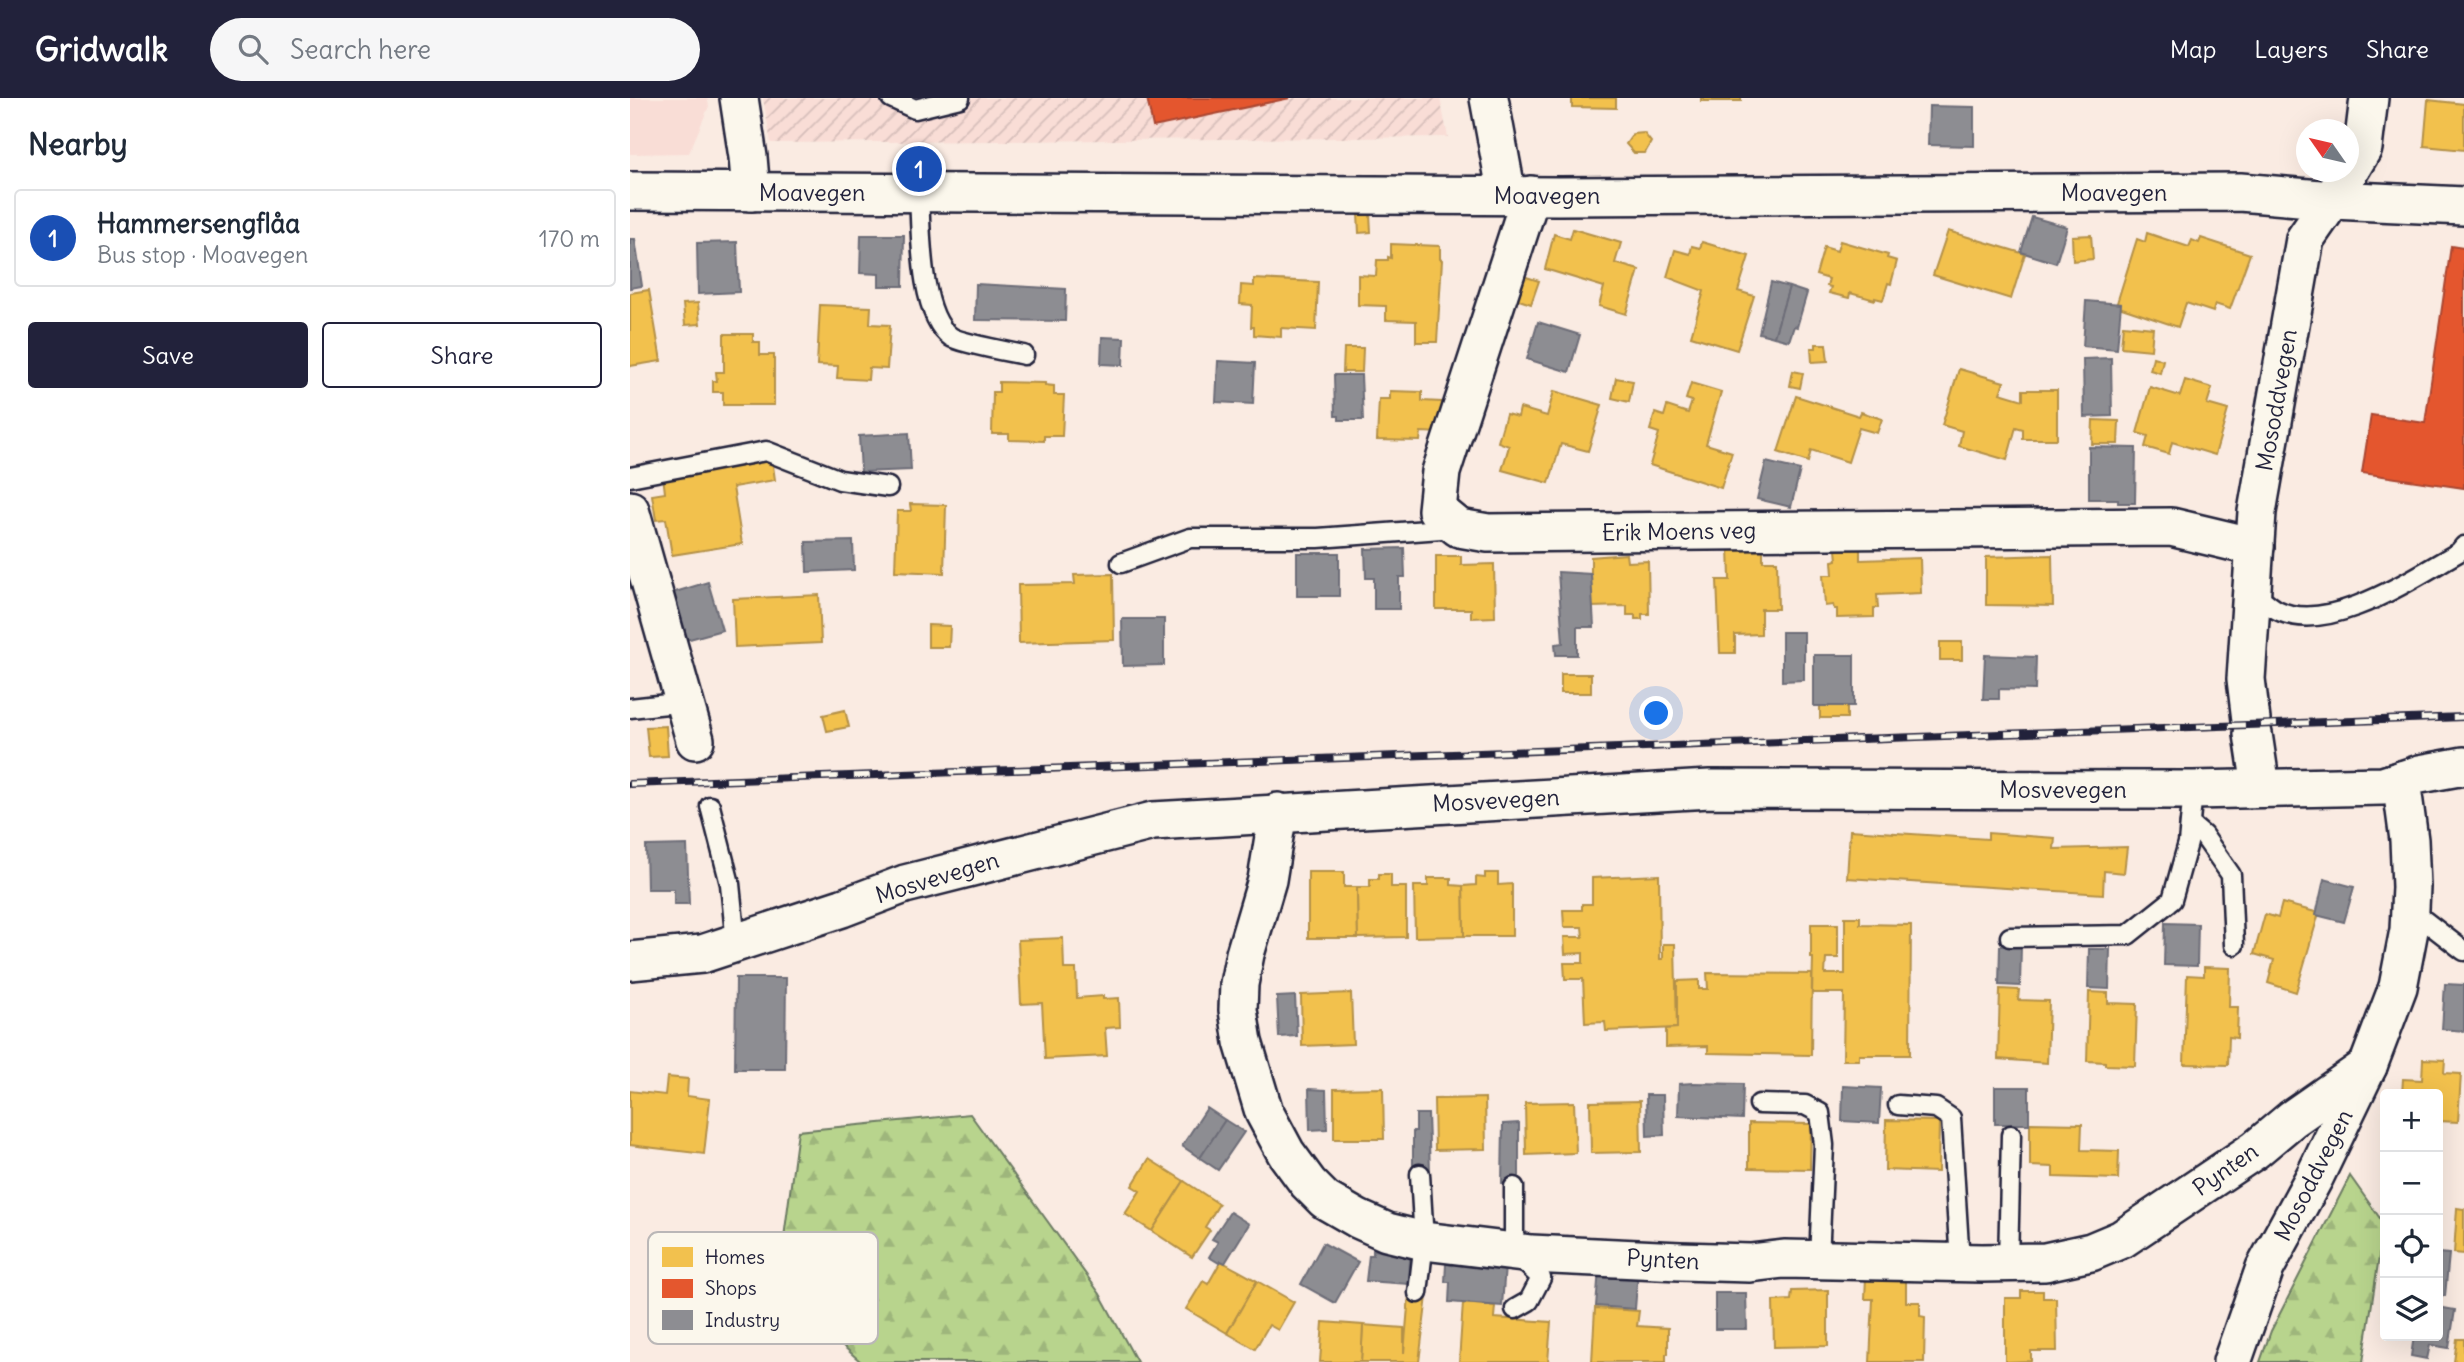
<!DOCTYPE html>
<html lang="en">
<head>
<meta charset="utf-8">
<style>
	:root { --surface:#fff; --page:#f6f6f7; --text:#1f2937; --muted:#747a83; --line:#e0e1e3; --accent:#22223b }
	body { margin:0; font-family:Delius,sans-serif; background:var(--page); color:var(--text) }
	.controls { position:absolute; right:21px; bottom:21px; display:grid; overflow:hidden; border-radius:7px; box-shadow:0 7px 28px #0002 }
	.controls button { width:63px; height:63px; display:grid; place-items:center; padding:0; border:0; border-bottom:2px solid var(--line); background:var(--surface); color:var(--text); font:35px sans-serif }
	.compass { position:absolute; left:1666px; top:21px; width:63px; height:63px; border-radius:50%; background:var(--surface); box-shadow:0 7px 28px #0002; rotate:304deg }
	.you { position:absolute; left:1027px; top:616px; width:24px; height:24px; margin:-18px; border:5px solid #fff; border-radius:50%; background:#1a73e8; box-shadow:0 0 0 10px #1a73e833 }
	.badge { display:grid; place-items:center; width:46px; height:46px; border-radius:50%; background:var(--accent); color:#fff; font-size:23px; font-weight:700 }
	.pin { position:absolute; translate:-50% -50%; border:4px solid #fff; box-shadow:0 2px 7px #0006 }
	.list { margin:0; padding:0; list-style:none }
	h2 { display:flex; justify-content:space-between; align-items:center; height:91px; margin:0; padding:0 28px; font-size:30px }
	h2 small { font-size:23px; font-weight:400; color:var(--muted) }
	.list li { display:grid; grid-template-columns:46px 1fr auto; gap:21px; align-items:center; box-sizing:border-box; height:98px; margin:0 14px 14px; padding:0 14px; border:2px solid var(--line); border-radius:7px }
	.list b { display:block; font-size:26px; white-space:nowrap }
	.list p { margin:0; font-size:23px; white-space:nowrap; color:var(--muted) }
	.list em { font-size:23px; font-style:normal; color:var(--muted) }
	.actions { display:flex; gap:14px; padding:21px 28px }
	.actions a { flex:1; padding:16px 0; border:2px solid var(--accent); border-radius:7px; text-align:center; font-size:24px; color:var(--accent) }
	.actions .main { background:var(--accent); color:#fff }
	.icon { flex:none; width:38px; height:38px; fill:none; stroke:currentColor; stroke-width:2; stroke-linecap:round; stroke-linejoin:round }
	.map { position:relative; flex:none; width:1834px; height:1264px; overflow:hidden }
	header { display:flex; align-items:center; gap:42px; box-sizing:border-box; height:98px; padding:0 35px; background:var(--accent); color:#fff }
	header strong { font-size:33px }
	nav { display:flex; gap:38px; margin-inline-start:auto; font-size:24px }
	.search { width:490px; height:63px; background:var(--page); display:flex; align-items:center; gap:18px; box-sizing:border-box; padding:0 24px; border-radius:38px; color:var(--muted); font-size:26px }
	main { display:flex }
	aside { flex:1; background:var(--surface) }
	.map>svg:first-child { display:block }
	.built { fill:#f9ddd6 }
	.industrial { fill:url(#industrial-furrows) }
	.forest { fill:url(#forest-firs); stroke:#6d7b64; stroke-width:2 }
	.homes { fill:#f2c14e; stroke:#b49148; stroke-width:2 }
	.shops { fill:#e4572e; stroke:#aa4732; stroke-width:2 }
	.industry { fill:#8d8d92; stroke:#6d6d78; stroke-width:2 }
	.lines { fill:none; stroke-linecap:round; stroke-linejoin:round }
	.lane-casing { stroke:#22223b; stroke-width:23 }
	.street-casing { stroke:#22223b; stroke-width:42 }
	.lane { stroke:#fbf7ec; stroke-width:18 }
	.street { stroke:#fbf7ec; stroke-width:37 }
	.rail-casing { stroke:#22223b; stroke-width:8 }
	.rail { stroke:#fbf7ec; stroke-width:5; stroke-dasharray:16; stroke-linecap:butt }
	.labels { text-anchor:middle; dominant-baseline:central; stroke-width:7; stroke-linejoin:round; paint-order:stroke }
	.street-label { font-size:23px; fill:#22223b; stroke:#fbf7ec }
	.key { fill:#fbf7ec; stroke:#bab7b7; stroke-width:2 }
	.key-label { font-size:19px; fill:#22223b }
</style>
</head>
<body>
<header>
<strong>Gridwalk</strong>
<div class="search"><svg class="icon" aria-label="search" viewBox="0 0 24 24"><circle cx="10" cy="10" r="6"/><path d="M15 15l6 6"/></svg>Search here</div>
<nav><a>Map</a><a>Layers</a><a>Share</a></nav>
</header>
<main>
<aside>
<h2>Nearby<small></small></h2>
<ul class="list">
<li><span class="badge" style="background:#1a4fb4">1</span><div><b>Hammersengflåa</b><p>Bus stop · Moavegen</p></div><em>170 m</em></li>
</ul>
<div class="actions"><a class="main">Save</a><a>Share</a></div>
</aside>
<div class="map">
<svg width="1834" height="1264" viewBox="0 0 1834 1264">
	<defs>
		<pattern id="industrial-furrows" width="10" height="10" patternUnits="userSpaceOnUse" patternTransform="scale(1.75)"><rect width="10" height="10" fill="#f9ddd6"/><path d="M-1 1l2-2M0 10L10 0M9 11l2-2" fill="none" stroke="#d5bdb9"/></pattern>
		<pattern id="forest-firs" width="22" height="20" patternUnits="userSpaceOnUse" patternTransform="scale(1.75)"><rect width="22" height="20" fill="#b8d48d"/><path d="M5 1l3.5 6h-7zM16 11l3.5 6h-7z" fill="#9eb67b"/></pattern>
	</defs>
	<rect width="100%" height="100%" fill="#faebe2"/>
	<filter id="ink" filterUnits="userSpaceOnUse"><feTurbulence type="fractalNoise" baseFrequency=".0143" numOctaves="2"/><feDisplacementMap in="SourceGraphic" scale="14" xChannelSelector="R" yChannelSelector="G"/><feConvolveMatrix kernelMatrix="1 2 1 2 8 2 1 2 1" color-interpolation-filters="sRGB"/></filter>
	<g filter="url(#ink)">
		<path class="built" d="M0,0H77L79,8L59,55L0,56Z"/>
		<path class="industrial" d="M133,0H810L818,39L141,45Z"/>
		<g class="forest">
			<path d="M340,1016L470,1196L507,1264H231L202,1238L150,1170L168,1033Z"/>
			<path d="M1720,1078L1754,1126L1733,1264H1630L1641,1233Z"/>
		</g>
		<g class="homes">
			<path d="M942,0H986V10L942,9Z"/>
			<rect x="1071" y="0" width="40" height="3"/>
			<path d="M1798,2L1834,6V52L1794,48Z"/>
			<path d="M1014,35L1021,44L1015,55H1004L996,46L1003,36Z"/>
			<path d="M740,115L741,134L729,135L728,116Z"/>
			<path d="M943,131L991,145L985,165L1009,172L996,216L969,208L974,189L915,171L924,136L940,141Z"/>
			<path d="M1318,133L1395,156L1381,201L1303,177Z"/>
			<path d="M1517,135L1559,149L1562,142L1569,145L1571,140L1620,156L1600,211L1585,206L1583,214L1556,205L1548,229L1486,208L1507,141L1515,144Z"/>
			<path d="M1461,137L1463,161L1443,163L1442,138Z"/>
			<path d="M1210,143L1258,157L1257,160L1267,163L1261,186L1258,185L1253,202L1245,200V202L1220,195L1219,200L1199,195L1201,189L1197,188L1199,181L1186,177L1194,149L1207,153Z"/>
			<path d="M1072,144L1119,158L1108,193L1124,198L1107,252L1061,238L1074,193L1037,179L1045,152L1060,156L1062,148L1070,150Z"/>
			<path d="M761,146L810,148V161L812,162L807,244H786V223L756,222V208L728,207V177L746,178L747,162H758V159L761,160Z"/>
			<path d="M893,178L909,183L901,206L886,201Z"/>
			<path d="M624,181L688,184L686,232L651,230V239L624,237V229H621L622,207L610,206L611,187L624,188Z"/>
			<path d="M19,192L31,263L0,268V195Z"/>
			<path d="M68,205L70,226L55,227L53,206Z"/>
			<path d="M190,207L241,209L240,226L260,227L257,271L239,270L238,282L207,280L208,268L187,267Z"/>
			<path d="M1493,227L1523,230L1521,252L1491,249Z"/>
			<path d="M94,236H123V244H130V257H144V307H93V294H83V283H87L86,274H94Z"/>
			<path d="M1186,246H1196L1198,263L1182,264L1181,250H1186Z"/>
			<path d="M714,250H733L732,274H713Z"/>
			<path d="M1523,259L1533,262L1530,275L1520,272Z"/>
			<path d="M1329,271L1374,284L1370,295L1393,302V292H1427V341H1393V331L1386,329L1377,362L1329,348L1332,333L1312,327Z"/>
			<path d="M1163,273L1173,275L1170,290L1160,288Z"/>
			<path d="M986,280L1003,283L999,304L982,300Z"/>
			<path d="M1555,282L1582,290L1577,306L1598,312L1585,357L1542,344L1539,356L1515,349L1518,338L1507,335L1520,289L1550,298Z"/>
			<path d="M369,284L415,285V287L424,288V297H434L432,338H414V343L379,342V336H362L363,294H369Z"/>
			<path d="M1061,285L1091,294L1076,346L1102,354L1091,390L1020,367L1029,335L1020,332L1025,315L1034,318L1037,308L1058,315L1062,303L1056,301Z"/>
			<path d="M760,293L792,294V303L812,304L811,335L791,334L790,343L747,342L749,301H760Z"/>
			<path d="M924,293L972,307L958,353L931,346L919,385L872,372L879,348L868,344L876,316L888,319L890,310L917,318Z"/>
			<path d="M1166,298L1229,318L1231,314L1252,321L1247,335L1229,330L1218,364L1181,352L1178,364L1148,354Z"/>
			<path d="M1463,322L1489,323L1488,346H1462Z"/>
			<path d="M142,360L145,382L103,389L112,446L42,457L36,421L26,422L22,397L35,395L33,377Z"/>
			<path d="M280,406L316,407L314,475L265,473L267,413H281Z"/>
			<path d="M1099,448H1133V463H1147L1148,511H1131V536L1105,537V555H1090L1087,482H1100Z"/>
			<path d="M1230,451V462L1290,460L1291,495L1247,497L1248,510H1244V519L1207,520V511H1204L1203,507L1195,508L1193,477H1203L1202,463L1207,462L1206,452Z"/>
			<path d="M996,456L997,464L1018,463L1019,516H1012V521H1005V517H997V508L961,509V459Z"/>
			<path d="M1422,457L1423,508L1356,507V459Z"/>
			<path d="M806,458H831V467L864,466L865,519L841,520V511H806Z"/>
			<path d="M483,476L484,542L389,545L388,487L445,486L444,477Z"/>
			<path d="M189,497L191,545L105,549L103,501Z"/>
			<path d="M298,527L320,528L319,549H298Z"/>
			<rect x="1310" y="544" width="22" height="18"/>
			<rect x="931" y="576" width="30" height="19"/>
			<rect x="1190" y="608" width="27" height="12"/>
			<path d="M215,612L219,629L197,633L193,617Z"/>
			<path d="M36,628L38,658L19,659L16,629Z"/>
			<path d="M1220,732L1358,741V735L1425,740L1424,751L1497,749L1494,775L1474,773L1473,796L1217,780Z"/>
			<path d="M678,774H714V789H727L728,840H678Z"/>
			<path d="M855,775H868V787L882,786V838H834L833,788L846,787V779L855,780Z"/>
			<path d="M749,776H761V789H776V839L728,840L727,789H740V781H749Z"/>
			<path d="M1029,777L1030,861H1033V846H1045L1047,930L976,933L975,924L955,925L953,881H935L934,865H953V855L935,856L934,839H953L952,829H934L933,812H952V806H962V780Z"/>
			<path d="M798,780H821V787L833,788L834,838L785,839L784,788H798Z"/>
			<path d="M1652,805L1689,815L1666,894L1638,885L1644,862L1624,856L1635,816L1648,820Z"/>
			<path d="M1215,819H1230V826L1281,827L1280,957H1229V962H1213L1214,895H1182L1183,860H1181V826H1208V860H1196L1195,876H1215Z"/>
			<path d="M433,840L434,871H446L447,900L473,898V901L489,900L490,929L475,930L477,958L415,961L412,905L391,906L388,842Z"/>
			<path d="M1574,869L1600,870L1599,909H1608L1607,940L1599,939L1598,967L1554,966L1557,877L1574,878Z"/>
			<path d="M1077,875L1182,876L1181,957L1078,955V948L1036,949V931L1047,930V883L1069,882V891H1078Z"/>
			<path d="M1370,891L1389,892L1388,902L1419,903L1417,965L1368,961Z"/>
			<path d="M1459,894L1478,895V905L1507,906L1505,968L1475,967V964L1457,963Z"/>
			<path d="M721,895L723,946L672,948L671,897Z"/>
			<path d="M1793,961L1815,962L1814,975L1831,976L1828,1024L1808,1023V996H1772L1773,981L1792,982Z"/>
			<path d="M37,979L58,981L57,998L80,1001L74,1056L0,1047V993L35,997Z"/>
			<path d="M753,990L754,1041H704V991Z"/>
			<path d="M855,1000L856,1051L805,1052L804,1001Z"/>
			<path d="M1010,1003L1011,1054L961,1055L960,1004Z"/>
			<path d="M944,1004L946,1055L896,1057L895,1005Z"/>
			<path d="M1256,1022L1309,1023L1308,1074L1255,1072Z"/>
			<path d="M1119,1025L1181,1026L1180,1071L1119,1070Z"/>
			<path d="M1400,1025L1452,1026L1451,1052L1489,1053L1488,1081L1423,1079V1069L1400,1068Z"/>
			<path d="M519,1061L554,1083L522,1133L495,1116L510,1093L502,1088Z"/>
			<path d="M554,1083L589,1106L575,1129L580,1132L562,1159L522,1133Z"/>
			<path d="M1827,1110L1834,1111V1156L1824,1155Z"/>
			<path d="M591,1163L627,1183L597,1235L556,1211L573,1183L578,1186Z"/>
			<path d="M1236,1179L1276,1180V1204H1290V1218L1295,1219L1294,1264H1240L1243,1201H1235Z"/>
			<path d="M627,1183L664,1204L648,1232L639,1227L625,1251L597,1235Z"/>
			<path d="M1198,1192V1248L1144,1249L1143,1203L1161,1202L1162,1193Z"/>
			<path d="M1391,1193H1413V1200H1426L1427,1253H1401V1263L1375,1264V1200H1391Z"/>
			<path d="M779,1197L797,1198L789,1264H731L733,1227L774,1230V1255Z"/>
			<path d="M833,1205L865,1208L864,1220L921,1224L918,1264H829Z"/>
			<path d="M965,1210L1009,1213L1007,1228L1038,1230V1256H1036V1264H962Z"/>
			<path d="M693,1224L733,1227L731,1264H690Z"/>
			<path d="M1827,1241H1834V1264H1824Z"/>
		</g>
		<g class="shops">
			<path d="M517,0H660L523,29Z"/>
			<path d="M1821,148L1834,150V390L1732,375L1741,317L1795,325Z"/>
		</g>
		<g class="industry">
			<path d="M1299,8L1344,9V48L1298,47Z"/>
			<path d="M1402,119L1437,129L1426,165L1391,154Z"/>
			<path d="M231,137H274L273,188H249V176L230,175Z"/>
			<path d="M0,141H5L12,188L0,190Z"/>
			<path d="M107,144L109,194L68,196L67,145Z"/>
			<path d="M1141,184L1159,189L1144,239L1129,235Z"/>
			<path d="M346,186L436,191L435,223L345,222Z"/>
			<path d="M1159,189L1177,195L1167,229L1164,228L1159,243L1144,239Z"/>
			<path d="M1456,203L1491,206L1487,251L1453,248Z"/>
			<path d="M908,224L950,237L939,274L897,261Z"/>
			<path d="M472,239L494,240L493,267L471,266Z"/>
			<path d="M1481,260L1482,318L1454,319L1453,261Z"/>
			<path d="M588,263L625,265L623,306L586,304Z"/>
			<path d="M704,277H731L733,322H709V318H705Z"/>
			<path d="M279,335L281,372L231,374L229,338Z"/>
			<path d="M1459,349L1506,350L1505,405H1488V401H1459Z"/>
			<path d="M1136,364L1170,372L1161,409L1127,401Z"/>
			<path d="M223,443L224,472L177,474L176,444Z"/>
			<path d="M774,450L775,479H769V511H744V480H736L735,451Z"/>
			<rect x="667" y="455" width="42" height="43"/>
			<path d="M928,474L961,476L964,529H947V557H926L925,546L933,545Z"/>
			<path d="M78,484L92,532L56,542L42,495Z"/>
			<path d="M492,521H534V567L493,568Z"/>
			<path d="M1152,534H1174V582L1152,583Z"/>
			<rect x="1184" y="557" width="40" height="51"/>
			<path d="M1355,557L1406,559L1405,592L1369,591V601H1353Z"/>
			<path d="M57,747L59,806H44V791H17L16,748Z"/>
			<path d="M1694,781L1724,789L1714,824L1686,817Z"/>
			<path d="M1535,825L1568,826L1567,868L1534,867Z"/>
			<path d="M1370,848H1391L1390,888L1369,887Z"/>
			<path d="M1459,851H1480L1479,891L1458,890Z"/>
			<path d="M106,880H156L155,971H105Z"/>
			<path d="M1815,886L1834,887V933L1812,931Z"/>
			<path d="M665,898L667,938L649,939L647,899Z"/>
			<path d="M1063,985L1113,986L1112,1021L1048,1018L1049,986Z"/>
			<path d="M1213,988L1251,990L1249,1025L1212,1023Z"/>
			<rect x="1365" y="989" width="34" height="37"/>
			<path d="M679,991L696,992L697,1031L680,1032Z"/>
			<path d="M1016,997H1033L1034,1037L1017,1038Z"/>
			<path d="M577,1010L595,1022L570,1060L552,1048Z"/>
			<path d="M786,1016H798L800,1073H783V1033H786Z"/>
			<path d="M595,1022L614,1034L588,1072L570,1060Z"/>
			<path d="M889,1025V1085H872L873,1026Z"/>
			<path d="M600,1114L619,1126L595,1165L591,1163L589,1165L579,1159L588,1144L582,1141Z"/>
			<path d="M693,1145L728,1164L705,1205L671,1186Z"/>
			<path d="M743,1152L775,1155L774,1159L780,1160L779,1186L736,1183L739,1157H743Z"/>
			<path d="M1808,1155L1819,1156L1815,1198H1808Z"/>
			<path d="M822,1164L875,1168L872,1208L819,1204L820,1184H815L816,1166L822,1167Z"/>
			<path d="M969,1171L1008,1173L1005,1211L966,1208Z"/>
			<path d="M1085,1195H1116L1117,1231H1085Z"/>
			<path d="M1808,1209L1825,1212L1819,1250L1800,1247L1797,1261L1781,1258L1784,1238H1808Z"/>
		</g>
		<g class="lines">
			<defs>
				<g id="lane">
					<path d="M261,0L285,11L330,0"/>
					<path d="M289,95C291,131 289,217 321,239C330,245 380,254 394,257"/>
					<path d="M0,379L136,353L210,382L258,389"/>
					<path d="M491,465L560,440H688L825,430"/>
					<path d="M1621,492C1629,498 1638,507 1647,512C1699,538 1784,479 1829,454L1834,448"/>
					<path d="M0,610L56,604"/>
					<path d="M80,708L100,786L106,845"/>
					<path d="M1560,726L1573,737L1601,777L1604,847"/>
					<path d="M1781,812L1834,853"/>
					<path d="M1380,839L1498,837L1542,802L1558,745L1563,692"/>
					<path d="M1129,1006L1175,1007L1190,1015L1194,1047L1189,1162"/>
					<path d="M1268,1007L1306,1010L1321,1020L1330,1165"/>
					<path d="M884,1089V1154L911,1180L899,1203L885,1211"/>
					<path d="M1378,1165L1381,1037"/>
					<path d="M788,1195L794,1143L790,1076"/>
				</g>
				<g id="street">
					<path d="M109,0L118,59L121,94"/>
					<path d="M859,0L877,97"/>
					<path d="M0,93L928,98L1610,94L1702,102L1834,108"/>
					<path d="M901,97L811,374L807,412L829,430L858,435L1541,429L1625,449"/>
					<path d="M0,412L65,642"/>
					<path d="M1621,622L1616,581L1627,414L1675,141L1702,102L1733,50L1739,0"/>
					<path d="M1623,636L1631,689"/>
					<path d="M648,714L637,782L615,856L609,886L608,912L613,944L634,1014L656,1055L678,1085L695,1102L728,1121L757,1134L794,1143L901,1156L1050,1163L1120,1165L1154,1161L1352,1165L1415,1164L1461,1154L1492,1141L1625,1052L1662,1021L1738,968"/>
					<path d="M0,863L72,856L212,810L275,786L523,723L1080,691L1563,692L1753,688L1790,676L1834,668"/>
					<path d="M1602,1264L1635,1170L1685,1078L1738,968L1768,889L1779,832L1781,789L1779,742L1771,682"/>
				</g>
			</defs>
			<use href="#lane" class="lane-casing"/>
			<use href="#street" class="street-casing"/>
			<use href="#lane" class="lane"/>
			<use href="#street" class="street"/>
			<defs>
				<path id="rail" d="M0,686L1834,619"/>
			</defs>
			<use href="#rail" class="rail-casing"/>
			<use href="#rail" class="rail"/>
		</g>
	</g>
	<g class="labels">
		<g class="street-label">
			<text x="182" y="94">Moavegen</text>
			<text x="1484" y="94">Moavegen</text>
			<text x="917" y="97">Moavegen</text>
			<text transform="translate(1646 302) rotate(-80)">Mosoddvegen</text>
			<text transform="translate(1049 433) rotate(-1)">Erik Moens veg</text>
			<text x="1433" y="691">Mosvevegen</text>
			<text transform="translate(866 702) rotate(-3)">Mosvevegen</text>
			<text transform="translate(307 779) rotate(-17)">Mosvevegen</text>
			<text transform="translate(1595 1071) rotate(-35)">Pynten</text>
			<text transform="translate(1683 1077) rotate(-63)">Mosoddvegen</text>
			<text transform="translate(1033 1161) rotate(3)">Pynten</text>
		</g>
	</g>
	<rect x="18" y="1134" width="230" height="112" rx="10" class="key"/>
	<rect x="32" y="1149" width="31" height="20" fill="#f2c14e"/>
	<rect x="32" y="1181" width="31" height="19" fill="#e4572e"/>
	<rect x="32" y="1212" width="31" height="20" fill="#8d8d92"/>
	<g class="key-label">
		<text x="75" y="1166">Homes</text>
		<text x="75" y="1197">Shops</text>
		<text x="75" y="1229">Industry</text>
	</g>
</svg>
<div class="controls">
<button>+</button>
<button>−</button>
<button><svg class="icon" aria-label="locate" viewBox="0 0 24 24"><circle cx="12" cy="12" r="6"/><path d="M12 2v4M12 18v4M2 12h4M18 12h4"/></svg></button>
<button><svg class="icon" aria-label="layers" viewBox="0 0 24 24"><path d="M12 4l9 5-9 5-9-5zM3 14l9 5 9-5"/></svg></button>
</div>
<svg class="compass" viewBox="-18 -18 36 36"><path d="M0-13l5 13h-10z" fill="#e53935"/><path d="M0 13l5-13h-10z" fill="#747a83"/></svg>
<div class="you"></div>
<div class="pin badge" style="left:289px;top:71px;background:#1a4fb4">1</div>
</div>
</main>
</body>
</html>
